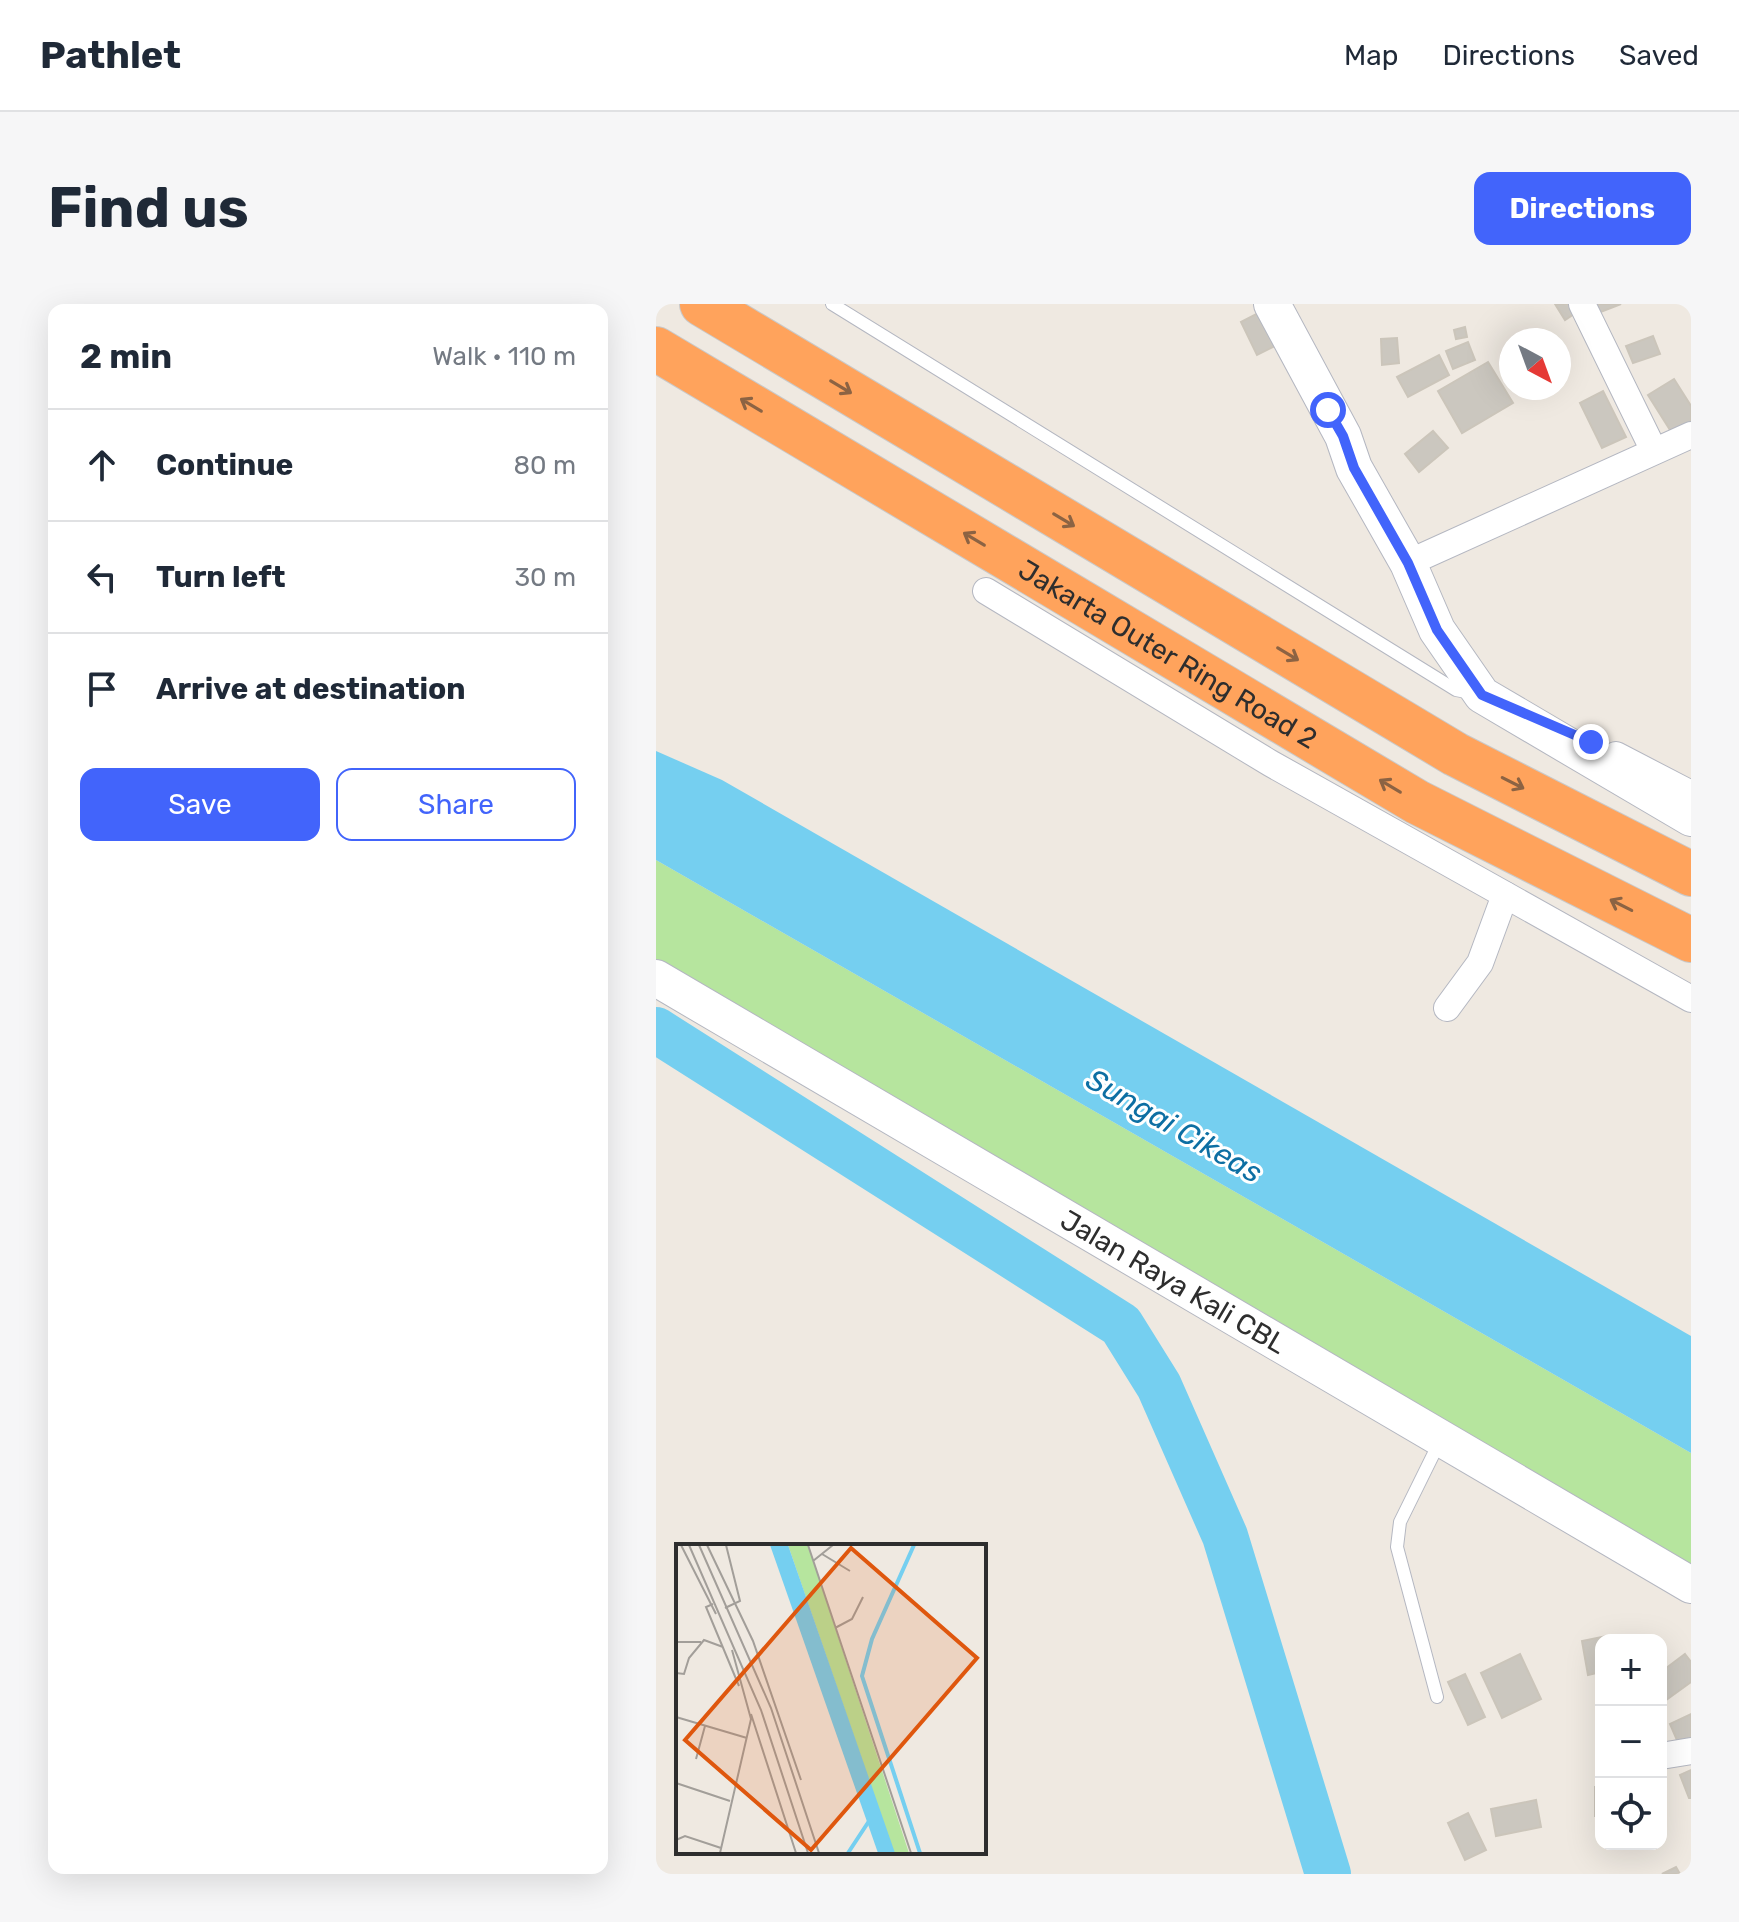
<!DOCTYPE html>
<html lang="en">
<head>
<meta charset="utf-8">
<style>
	:root { --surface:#fff; --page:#f6f6f7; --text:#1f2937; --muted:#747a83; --line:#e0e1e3; --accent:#4264fb }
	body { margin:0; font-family:Rubik,sans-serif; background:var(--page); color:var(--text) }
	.controls { position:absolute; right:24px; bottom:24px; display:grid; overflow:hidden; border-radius:16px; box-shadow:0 8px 32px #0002 }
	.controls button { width:72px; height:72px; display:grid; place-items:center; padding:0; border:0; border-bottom:2px solid var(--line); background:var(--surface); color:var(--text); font:40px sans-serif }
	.compass { position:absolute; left:843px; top:24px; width:72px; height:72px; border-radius:50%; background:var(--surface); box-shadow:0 8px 32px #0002; rotate:139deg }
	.stop { position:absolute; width:24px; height:24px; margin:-18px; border:6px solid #4264fb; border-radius:50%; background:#fff }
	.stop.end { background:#4264fb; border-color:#fff; box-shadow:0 2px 8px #0008 }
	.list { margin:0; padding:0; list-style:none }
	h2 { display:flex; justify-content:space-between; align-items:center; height:104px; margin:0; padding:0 32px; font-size:34px }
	h2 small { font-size:26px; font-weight:400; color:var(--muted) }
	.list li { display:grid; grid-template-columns:52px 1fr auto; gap:24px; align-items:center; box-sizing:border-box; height:112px; padding:0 32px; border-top:2px solid var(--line) }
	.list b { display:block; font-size:30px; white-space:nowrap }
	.list em { font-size:26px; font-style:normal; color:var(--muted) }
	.actions { display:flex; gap:16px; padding:24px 32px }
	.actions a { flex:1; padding:18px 0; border:2px solid var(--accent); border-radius:16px; text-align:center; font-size:28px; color:var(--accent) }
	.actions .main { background:var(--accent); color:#fff }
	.icon { flex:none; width:44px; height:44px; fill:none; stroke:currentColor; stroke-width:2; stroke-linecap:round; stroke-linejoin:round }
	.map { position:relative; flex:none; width:1035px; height:1570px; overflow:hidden; border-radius:16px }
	header { display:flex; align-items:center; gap:48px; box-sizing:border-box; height:112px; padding:0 40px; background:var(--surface); border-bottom:2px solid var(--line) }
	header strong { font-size:38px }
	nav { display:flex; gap:44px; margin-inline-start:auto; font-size:28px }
	.intro { display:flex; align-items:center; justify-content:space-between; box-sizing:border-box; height:192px; padding:0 48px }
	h1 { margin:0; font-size:56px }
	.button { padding:20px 36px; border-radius:16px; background:var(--accent); color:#fff; font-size:28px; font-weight:700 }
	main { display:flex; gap:48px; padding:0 48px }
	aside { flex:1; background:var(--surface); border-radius:16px; box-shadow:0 8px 32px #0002 }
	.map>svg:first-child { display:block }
	.green { fill:#b6e59e }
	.water { fill:#75cff0 }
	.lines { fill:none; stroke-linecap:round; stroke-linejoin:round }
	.river { stroke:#75cff0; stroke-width:46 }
	.building { fill:#cbc7bf; stroke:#cbc5ba; stroke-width:2 }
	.service-casing { stroke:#b4b7c1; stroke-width:14 }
	.minor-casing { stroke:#b4b7c1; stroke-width:28 }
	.secondary-casing { stroke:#b4b7c1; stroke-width:38 }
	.motorway-casing { stroke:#c9c9c9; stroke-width:46 }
	.service { stroke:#fff; stroke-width:12 }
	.minor { stroke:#fff; stroke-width:26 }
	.secondary { stroke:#fff; stroke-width:36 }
	.motorway { stroke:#ffa35c; stroke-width:44 }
	.oneway { stroke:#8c6343 }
	.route { stroke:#4264fb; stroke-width:10 }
	.labels { text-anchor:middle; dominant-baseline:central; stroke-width:6; stroke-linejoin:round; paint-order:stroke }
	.street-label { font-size:28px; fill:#2e2e2e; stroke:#fff }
	.water-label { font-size:30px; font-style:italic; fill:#0d6fa3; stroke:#fff }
	.inset-river { fill:none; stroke:#75cff0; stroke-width:4 }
	.inset-road { fill:none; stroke:#a29e99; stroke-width:2 }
	.view { fill:#df570e; fill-opacity:0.15; stroke:#df570e; stroke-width:4 }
	.inset-edge { fill:none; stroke:#2e2e2e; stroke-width:4 }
</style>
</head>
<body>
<header>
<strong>Pathlet</strong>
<nav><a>Map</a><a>Directions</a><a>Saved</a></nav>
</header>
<div class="intro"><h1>Find us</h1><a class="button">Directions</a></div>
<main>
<aside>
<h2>2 min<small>Walk · 110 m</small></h2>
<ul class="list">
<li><svg class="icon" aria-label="ahead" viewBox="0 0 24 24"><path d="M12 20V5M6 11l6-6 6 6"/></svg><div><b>Continue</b></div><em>80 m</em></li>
<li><svg class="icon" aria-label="left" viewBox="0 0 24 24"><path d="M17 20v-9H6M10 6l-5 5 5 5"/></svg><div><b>Turn left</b></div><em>30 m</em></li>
<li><svg class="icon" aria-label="arrive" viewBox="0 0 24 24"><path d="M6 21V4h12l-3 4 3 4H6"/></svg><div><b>Arrive at destination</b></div></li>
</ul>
<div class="actions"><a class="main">Save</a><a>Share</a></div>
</aside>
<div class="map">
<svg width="1035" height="1570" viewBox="0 0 1035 1570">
	<rect width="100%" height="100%" fill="#efe9e1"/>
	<path class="green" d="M0,556L1035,1149V1281L0,656Z"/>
	<path class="water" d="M0,447L66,476L1035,1032V1149L0,556Z"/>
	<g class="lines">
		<path class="river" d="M0,726L465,1021L503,1082L569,1232L672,1570"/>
	</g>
	<g class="building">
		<path d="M899,0H924L927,4L909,16Z"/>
		<path d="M938,0H965L942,9Z"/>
		<path d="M608,6L625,39L601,51L585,18Z"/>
		<path d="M809,23L811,33L800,35L798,26Z"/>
		<path d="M997,32L1004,50L977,59L970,42Z"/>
		<path d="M741,34L743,59L726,61L725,35Z"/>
		<path d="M812,38L819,56L797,65L790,47Z"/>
		<path d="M783,51L793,71L752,93L741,73Z"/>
		<path d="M832,58L857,99L806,129L782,87Z"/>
		<path d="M1018,75L1035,102V117L1016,129L992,91Z"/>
		<path d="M947,87L970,133L946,144L924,99Z"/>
		<path d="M777,127L792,144L763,168L749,150Z"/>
		<path d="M951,1332V1336H945V1368L932,1371L926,1337Z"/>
		<path d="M864,1350L885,1395L846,1414L825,1369Z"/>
		<path d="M1029,1350L1035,1358V1378L1010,1396L1005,1389V1368Z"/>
		<path d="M809,1370L829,1413L812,1421L792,1378Z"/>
		<path d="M1035,1410V1437L1024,1443L1014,1420Z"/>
		<path d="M1035,1466V1494H1033L1024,1471Z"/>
		<path d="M1005,1482H1009L1010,1511H1005Z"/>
		<rect x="939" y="1483" width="6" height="29"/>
		<path d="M880,1496L885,1523L840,1532L835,1505Z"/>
		<path d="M812,1509L830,1546L809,1556L792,1519Z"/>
		<path d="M1020,1563L1024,1570H1006Z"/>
	</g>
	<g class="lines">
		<defs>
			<g id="service">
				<path d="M176,0L800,386L815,389"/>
				<path d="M781,1393L741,1243L744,1218L784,1137"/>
			</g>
			<g id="minor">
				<path d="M926,0L998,147"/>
				<path d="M752,259L1035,131"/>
				<path d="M330,287L614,459L1035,695"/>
				<path d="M960,451L1035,490"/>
				<path d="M791,704L824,659L849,591"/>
				<path d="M1005,1452L1035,1447"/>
			</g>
			<g id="secondary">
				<path d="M616,0L687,132L698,164L752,259L781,326L826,391L1035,514"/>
				<path id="s1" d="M0,674L1035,1281"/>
			</g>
			<g id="motorway">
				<path d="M46,0L799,450L1035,570"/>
				<path id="s2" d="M0,45L761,498L1035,636"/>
			</g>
		</defs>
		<use href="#service" class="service-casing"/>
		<use href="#minor" class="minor-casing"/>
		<use href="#secondary" class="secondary-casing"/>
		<use href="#motorway" class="motorway-casing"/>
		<use href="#service" class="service"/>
		<use href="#minor" class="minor"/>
		<use href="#secondary" class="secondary"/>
		<use href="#motorway" class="motorway"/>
	</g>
	<defs><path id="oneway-shaft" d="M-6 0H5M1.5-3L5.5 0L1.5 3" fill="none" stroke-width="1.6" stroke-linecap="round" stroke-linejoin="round" transform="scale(2)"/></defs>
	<g class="oneway">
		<use href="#oneway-shaft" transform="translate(185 83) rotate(31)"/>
		<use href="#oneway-shaft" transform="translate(95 101) rotate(-149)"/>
		<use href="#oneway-shaft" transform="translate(408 216) rotate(31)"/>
		<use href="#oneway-shaft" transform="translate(318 235) rotate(-149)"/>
		<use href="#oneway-shaft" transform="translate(632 350) rotate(31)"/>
		<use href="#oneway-shaft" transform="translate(857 479) rotate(27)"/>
		<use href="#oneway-shaft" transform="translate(734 482) rotate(-149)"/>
		<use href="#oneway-shaft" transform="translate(965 601) rotate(-153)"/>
	</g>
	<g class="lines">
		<path class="route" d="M672,106L687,132L698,164L752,259L781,326L826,391L935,438"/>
	</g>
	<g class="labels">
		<g class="street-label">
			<text stroke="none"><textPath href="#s2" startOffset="596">Jakarta Outer Ring Road 2</textPath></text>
			<text stroke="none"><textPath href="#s1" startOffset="600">Jalan Raya Kali CBL</textPath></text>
		</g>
		<g class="water-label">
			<text transform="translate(518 822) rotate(30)">Sungai Cikeas</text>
		</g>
	</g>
	<g transform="translate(20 1240)">
		<rect width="310" height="310" fill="#efe9e1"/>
		<path d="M112,1H132L233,309H218Z" fill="#b6e59e"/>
		<path d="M94,1H112L219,309H202Z" fill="#75cff0"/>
		<path class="inset-river" d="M238,1L196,95L186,132L244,309M172,309L197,271"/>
		<path class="inset-road" d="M5,1L40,70M13,1L85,166L132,309M23,1L95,164L143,309M31,1L77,97L125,236M132,1L235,309M146,10L174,27M137,17L157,1M37,60L30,63L63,142M49,64L64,57L50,1M159,84L176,75L187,53M0,98H25M0,129L8,130L13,114L28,96L47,103M75,170L120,309M0,173L71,194M20,215L29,182M0,239L54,257M0,296L9,292L45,304M44,309L75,175L56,106"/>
		<path class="view" d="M175,4L301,114L135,306L9,196Z"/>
		<rect width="310" height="310" class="inset-edge"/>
	</g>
</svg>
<div class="controls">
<button>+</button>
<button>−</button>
<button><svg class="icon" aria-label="locate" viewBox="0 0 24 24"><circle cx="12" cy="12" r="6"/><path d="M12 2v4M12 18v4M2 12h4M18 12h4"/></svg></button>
</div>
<svg class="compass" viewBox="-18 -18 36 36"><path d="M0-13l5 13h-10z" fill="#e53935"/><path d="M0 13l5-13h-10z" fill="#747a83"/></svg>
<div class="stop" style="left:672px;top:106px"></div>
<div class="stop end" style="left:935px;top:438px"></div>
</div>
</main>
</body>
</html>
